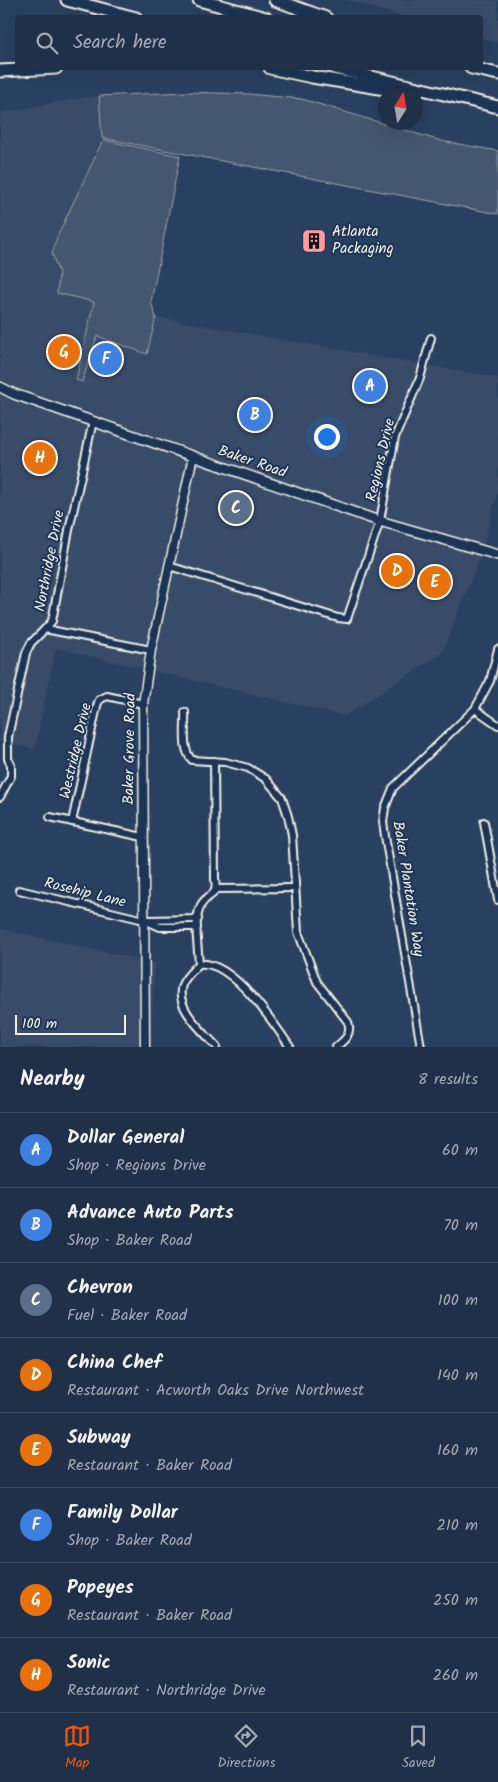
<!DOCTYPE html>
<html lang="en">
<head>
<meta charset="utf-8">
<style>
	:root { --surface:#203048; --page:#2d3c52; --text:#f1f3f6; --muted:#a2a9b4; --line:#3d4b60; --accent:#ea580c }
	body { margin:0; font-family:Kalam,sans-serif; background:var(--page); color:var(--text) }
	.compass { position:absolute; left:378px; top:85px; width:45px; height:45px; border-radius:50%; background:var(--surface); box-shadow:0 5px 20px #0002; rotate:11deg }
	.scale { position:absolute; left:15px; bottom:12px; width:111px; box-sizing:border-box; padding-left:5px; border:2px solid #f4f1e8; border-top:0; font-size:14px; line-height:18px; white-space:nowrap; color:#f4f1e8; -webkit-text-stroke:4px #1d3557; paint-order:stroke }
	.you { position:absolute; left:326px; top:436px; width:18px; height:18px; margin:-12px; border:4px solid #fff; border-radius:50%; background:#1a73e8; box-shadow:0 0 0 8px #1a73e833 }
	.badge { display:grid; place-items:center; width:32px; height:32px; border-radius:50%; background:var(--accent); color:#fff; font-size:16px; font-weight:700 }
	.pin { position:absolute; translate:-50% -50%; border:2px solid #fff; box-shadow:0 1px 5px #0006 }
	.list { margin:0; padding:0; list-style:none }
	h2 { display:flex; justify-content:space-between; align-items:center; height:65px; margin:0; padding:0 20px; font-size:21px }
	h2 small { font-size:16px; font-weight:400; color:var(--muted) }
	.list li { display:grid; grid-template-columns:32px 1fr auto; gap:15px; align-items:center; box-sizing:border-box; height:75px; padding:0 20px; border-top:1px solid var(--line) }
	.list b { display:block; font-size:19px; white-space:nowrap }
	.list p { margin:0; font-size:16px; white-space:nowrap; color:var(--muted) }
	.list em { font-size:16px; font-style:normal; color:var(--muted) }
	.icon { flex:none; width:28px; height:28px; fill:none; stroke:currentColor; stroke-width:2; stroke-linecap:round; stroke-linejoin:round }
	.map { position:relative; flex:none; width:498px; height:1047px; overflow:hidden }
	.search { position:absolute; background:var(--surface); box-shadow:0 5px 20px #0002; left:15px; right:15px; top:15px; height:55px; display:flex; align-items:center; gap:12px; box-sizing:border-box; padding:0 18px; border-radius:5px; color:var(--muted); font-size:19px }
	.sheet { height:665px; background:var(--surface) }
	nav { display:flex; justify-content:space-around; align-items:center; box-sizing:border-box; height:70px; border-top:1px solid var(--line); background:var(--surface); font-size:14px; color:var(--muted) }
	nav a { display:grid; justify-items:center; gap:2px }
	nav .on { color:var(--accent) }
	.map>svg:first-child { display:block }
	.built { fill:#374c69 }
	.green { fill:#445771; stroke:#9ca4ac }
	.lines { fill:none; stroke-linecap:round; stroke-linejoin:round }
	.minor-casing { stroke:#f4f1e8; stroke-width:10 }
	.tertiary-casing { stroke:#f4f1e8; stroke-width:11 }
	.secondary-casing { stroke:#f4f1e8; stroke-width:12 }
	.motorway-casing { stroke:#f4f1e8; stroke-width:15 }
	.minor { stroke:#1d3557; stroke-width:6 }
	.tertiary { stroke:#1d3557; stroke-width:8 }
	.secondary { stroke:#1d3557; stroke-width:9 }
	.motorway { stroke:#1d3557; stroke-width:11 }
	.labels { text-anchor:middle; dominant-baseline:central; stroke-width:4; stroke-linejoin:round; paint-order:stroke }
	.poi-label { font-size:15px; fill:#f4f1e8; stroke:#1d3557; text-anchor:start }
	.street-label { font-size:15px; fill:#f4f1e8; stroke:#1d3557 }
</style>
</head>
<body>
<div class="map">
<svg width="498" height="1047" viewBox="0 0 498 1047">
	<rect width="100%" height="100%" fill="#2a4060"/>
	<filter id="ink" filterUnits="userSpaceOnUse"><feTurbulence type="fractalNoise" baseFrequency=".02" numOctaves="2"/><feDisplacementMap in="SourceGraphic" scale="10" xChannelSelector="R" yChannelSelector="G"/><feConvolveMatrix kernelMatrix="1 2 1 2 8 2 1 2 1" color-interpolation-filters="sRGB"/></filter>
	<g filter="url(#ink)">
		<g class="built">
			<path d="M347,0H498V43L481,38L480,18L403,17Z"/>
			<path d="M99,96L102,138L57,238L52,254L59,273L94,302L76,380L82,382L97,336L147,354L156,317L498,378V489L482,552L442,653L345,716L56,648L35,749L0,742V113L69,100Z"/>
			<path d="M1,929L155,963L150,1047H0V936Z"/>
		</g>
		<g class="green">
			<path d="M185,92L248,94L302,99L441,141L498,151V214L102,138L99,96Z"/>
			<path d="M103,140L180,156L151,302L156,317L147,354L97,336L82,382L76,380L94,302L57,293L59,273L52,254L57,237Z"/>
		</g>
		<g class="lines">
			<defs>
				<g id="minor">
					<path d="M93,421L69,530L52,621L45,629L151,650"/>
					<path d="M169,566L338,618L347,619L380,521L395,437L420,378L431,338"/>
					<path d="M475,709L498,725"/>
					<path d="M185,712C186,726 181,749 192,760L225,762L248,768L266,779L282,798L288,816L292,835L298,932L317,982L348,1022C352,1034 345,1040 336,1047"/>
					<path d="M0,797L11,776V765L8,759V737L26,653L31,643L45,629"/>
					<path d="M50,817L143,837"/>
					<path d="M72,822L97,706L99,700L107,696L143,704"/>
					<path d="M484,822L498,900"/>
					<path d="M216,889L295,888"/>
					<path d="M19,890L107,911L144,920L160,927H197"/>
					<path d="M148,920L198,919"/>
					<path d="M199,964C198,946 193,921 201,905C208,892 218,899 215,879L214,761"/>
					<path d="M217,1047C204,1032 174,1008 182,985C184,978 193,970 199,964C231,959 274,1023 290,1047"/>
					<path d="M421,1047L385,836L383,822L385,808L393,788L475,709L490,681L498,649"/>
				</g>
				<path id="tertiary" d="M145,1047L143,704L151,650L193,456"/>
				<path id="secondary" d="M0,387L14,394L376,520L498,555"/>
				<g id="motorway">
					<path d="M67,0L136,18"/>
					<path d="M199,0L266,18"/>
					<path d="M275,0L326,18"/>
					<path d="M270,68L312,77L404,92"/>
					<path d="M334,68L498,107"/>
					<path d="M471,68L498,74"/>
					<path d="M0,71L56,68"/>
				</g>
			</defs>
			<use href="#minor" class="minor-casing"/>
			<use href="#tertiary" class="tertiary-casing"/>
			<use href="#secondary" class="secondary-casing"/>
			<use href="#motorway" class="motorway-casing"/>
			<use href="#minor" class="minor"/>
			<use href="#tertiary" class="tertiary"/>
			<use href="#secondary" class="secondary"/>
			<use href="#motorway" class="motorway"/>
		</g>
	</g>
	<defs>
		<symbol id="building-square" viewBox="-11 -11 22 22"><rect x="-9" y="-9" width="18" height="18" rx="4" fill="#ff9aa2" stroke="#1d3557"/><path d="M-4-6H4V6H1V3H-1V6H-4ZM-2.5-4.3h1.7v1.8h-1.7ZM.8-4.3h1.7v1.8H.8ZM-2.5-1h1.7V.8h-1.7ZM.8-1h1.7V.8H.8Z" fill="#111"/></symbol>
	</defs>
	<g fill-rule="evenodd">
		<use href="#building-square" x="300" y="227" width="28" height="28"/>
	</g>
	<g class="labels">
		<g class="poi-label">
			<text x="332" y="232">Atlanta<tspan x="332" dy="17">Packaging</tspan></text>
		</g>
		<g class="street-label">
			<text transform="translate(381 460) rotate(-77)">Regions Drive</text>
			<text transform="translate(252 462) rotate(19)">Baker Road</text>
			<text transform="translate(50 561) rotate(-79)">Northridge Drive</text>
			<text transform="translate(130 749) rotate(-89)">Baker Grove Road</text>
			<text transform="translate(76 751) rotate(-77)">Westridge Drive</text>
			<text transform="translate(408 889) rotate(81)">Baker Plantation Way</text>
			<text transform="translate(85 893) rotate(14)">Rosehip Lane</text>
		</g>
	</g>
</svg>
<svg class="compass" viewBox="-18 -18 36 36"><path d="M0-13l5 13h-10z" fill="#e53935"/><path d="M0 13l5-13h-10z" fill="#a2a9b4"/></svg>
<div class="scale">100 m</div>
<div class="you"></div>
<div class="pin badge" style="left:370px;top:386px;background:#3f7fe0">A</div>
<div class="pin badge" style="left:255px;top:415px;background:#3f7fe0">B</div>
<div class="pin badge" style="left:236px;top:508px;background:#5c6f8a">C</div>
<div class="pin badge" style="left:397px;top:571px;background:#e8710a">D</div>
<div class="pin badge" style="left:435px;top:582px;background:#e8710a">E</div>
<div class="pin badge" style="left:106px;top:359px;background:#3f7fe0">F</div>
<div class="pin badge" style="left:64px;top:352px;background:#e8710a">G</div>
<div class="pin badge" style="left:40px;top:458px;background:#e8710a">H</div>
<div class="search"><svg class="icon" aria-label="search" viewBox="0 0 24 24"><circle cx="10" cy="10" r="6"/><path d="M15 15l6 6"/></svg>Search here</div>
</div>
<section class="sheet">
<h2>Nearby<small>8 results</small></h2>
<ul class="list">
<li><span class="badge" style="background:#3f7fe0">A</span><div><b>Dollar General</b><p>Shop · Regions Drive</p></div><em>60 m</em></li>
<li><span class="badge" style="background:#3f7fe0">B</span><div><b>Advance Auto Parts</b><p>Shop · Baker Road</p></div><em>70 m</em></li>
<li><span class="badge" style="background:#5c6f8a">C</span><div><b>Chevron</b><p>Fuel · Baker Road</p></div><em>100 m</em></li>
<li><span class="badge" style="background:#e8710a">D</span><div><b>China Chef</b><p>Restaurant · Acworth Oaks Drive Northwest</p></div><em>140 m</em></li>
<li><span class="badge" style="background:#e8710a">E</span><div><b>Subway</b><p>Restaurant · Baker Road</p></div><em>160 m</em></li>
<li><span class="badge" style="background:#3f7fe0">F</span><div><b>Family Dollar</b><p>Shop · Baker Road</p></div><em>210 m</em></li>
<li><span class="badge" style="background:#e8710a">G</span><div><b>Popeyes</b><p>Restaurant · Baker Road</p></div><em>250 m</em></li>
<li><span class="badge" style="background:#e8710a">H</span><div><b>Sonic</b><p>Restaurant · Northridge Drive</p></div><em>260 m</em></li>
</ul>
</section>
<nav>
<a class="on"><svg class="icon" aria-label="map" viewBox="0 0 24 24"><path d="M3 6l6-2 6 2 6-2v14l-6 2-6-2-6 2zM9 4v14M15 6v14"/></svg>Map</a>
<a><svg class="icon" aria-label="directions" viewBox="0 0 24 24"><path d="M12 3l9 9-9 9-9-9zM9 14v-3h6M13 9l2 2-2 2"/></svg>Directions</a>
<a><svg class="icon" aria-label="saved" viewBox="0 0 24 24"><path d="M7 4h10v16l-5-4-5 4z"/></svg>Saved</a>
</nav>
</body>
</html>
